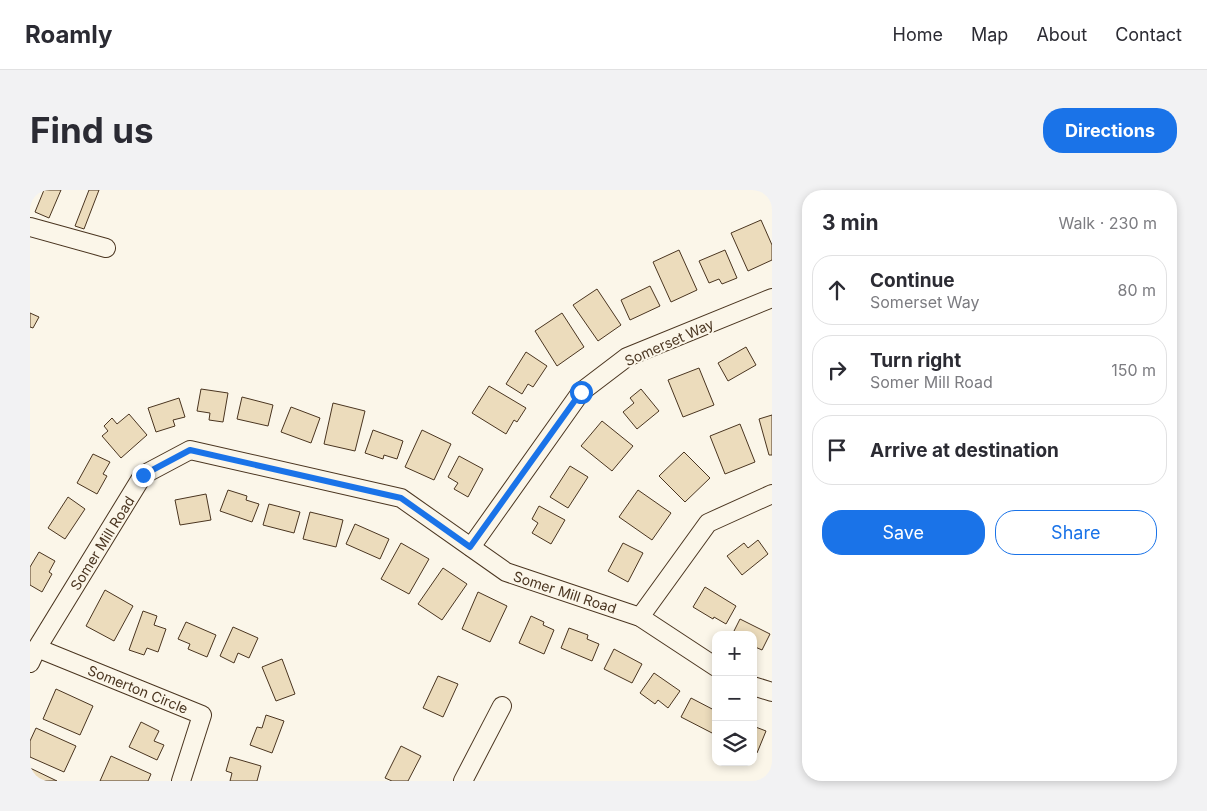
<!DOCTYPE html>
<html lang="en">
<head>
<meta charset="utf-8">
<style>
	:root { --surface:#fff; --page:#f2f2f3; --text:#2b2b33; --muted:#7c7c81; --line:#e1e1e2; --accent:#1a73e8 }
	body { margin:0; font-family:Inter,sans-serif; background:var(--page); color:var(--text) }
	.controls { position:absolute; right:15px; bottom:15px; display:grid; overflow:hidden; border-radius:10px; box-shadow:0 2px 8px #0003 }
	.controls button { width:45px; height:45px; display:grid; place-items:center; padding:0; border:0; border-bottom:1px solid var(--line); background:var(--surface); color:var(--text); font:25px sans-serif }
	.stop { position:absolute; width:15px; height:15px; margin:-11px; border:4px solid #1a73e8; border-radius:50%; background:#fff }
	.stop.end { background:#1a73e8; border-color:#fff; box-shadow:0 1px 5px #0008 }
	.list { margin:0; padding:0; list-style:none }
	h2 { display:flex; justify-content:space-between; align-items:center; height:65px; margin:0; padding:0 20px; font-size:21px }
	h2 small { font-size:16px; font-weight:400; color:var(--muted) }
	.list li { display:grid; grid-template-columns:32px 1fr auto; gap:15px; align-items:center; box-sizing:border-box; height:70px; margin:0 10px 10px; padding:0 10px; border:1px solid var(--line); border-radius:20px }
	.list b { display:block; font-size:19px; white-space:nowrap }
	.list p { margin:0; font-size:16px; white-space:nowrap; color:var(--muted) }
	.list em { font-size:16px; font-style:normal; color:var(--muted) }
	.actions { display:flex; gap:10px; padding:15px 20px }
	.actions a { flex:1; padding:11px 0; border:1px solid var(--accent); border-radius:20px; text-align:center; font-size:18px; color:var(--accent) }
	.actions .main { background:var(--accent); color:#fff }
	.icon { flex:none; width:28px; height:28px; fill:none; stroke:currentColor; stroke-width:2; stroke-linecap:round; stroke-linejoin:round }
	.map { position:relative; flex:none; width:742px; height:591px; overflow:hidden; border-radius:20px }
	header { display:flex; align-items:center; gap:30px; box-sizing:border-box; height:70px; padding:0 25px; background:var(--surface); border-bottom:1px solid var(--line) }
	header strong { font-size:24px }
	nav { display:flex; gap:28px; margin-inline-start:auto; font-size:18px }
	.intro { display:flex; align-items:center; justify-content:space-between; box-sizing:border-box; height:120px; padding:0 30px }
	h1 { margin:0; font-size:35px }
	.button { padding:12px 22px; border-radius:20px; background:var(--accent); color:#fff; font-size:18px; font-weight:700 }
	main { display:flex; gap:30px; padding:0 30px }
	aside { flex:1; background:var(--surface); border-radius:20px; box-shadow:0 2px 8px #0003 }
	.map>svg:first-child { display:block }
	.building { fill:#ecdcbc; stroke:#4a3520 }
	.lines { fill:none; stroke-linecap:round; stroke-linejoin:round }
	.minor-casing { stroke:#4a3520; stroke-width:20 }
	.minor { stroke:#fbf6e9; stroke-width:18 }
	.route { stroke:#1a73e8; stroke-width:6 }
	.labels { text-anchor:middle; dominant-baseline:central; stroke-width:4; stroke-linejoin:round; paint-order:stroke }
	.street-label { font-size:14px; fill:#4a3520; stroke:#fbf6e9 }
</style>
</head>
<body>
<header>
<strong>Roamly</strong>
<nav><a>Home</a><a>Map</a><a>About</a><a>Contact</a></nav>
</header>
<div class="intro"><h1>Find us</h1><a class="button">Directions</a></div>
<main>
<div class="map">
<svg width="742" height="591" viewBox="0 0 742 591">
	<rect width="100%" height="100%" fill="#fbf6e9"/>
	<g class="building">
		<path d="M14,0H31L19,28L5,22Z"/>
		<path d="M59,0H69L54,39L45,36Z"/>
		<path d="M731,30L742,55V70L718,81L701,43Z"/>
		<path d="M649,60L667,100L641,112L623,72Z"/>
		<path d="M695,60L707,88L692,94L689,89L679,93L669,71Z"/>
		<path d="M620,96L630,116L600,130L591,110Z"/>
		<path d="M567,99L591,135L568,151L543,115Z"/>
		<path d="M0,123L9,127L3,138L0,137Z"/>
		<path d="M532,123L554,157L527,176L505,141Z"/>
		<path d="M716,157L726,175L698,191L688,173Z"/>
		<path d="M496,162L517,176L503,197L498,194L492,204L476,194Z"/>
		<path d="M669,178L684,215L653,227L638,190Z"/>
		<path d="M459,196L496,218L487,232L484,230L476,244L442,223Z"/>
		<path d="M171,199L198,203L193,232L179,230L180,223L167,221Z"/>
		<path d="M611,199L629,221L607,239L593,222L604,213L600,208Z"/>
		<path d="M212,207L243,215L238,236L207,229Z"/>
		<path d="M149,208L155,227L143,230L145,236L126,242L118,218Z"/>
		<path d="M303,213L335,221L325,261L294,254Z"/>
		<path d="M261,217L290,228L281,253L251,242Z"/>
		<path d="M99,224L117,245L91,268L72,246L78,241L74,236L82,228L87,234Z"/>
		<path d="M742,225V265H739L729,229Z"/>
		<path d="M572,231L603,256L582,281L551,256Z"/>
		<path d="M710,234L725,272L695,284L680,246Z"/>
		<path d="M343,240L373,251L367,269L354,265L353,269L335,263Z"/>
		<path d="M392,240L421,254L404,290L375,277Z"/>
		<path d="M654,262L680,288L655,312L629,286Z"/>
		<path d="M63,264L80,272L73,284L77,286L67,304L47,293Z"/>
		<path d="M429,266L453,279L438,307L424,299L428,293L418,287Z"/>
		<path d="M540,276L558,287L538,318L520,307Z"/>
		<path d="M198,300L217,306L216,310L229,314L222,332L190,321Z"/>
		<path d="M608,300L641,323L622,350L589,327Z"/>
		<path d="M176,304L181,330L150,335L145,310Z"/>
		<path d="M38,307L55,319L35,349L18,338Z"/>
		<path d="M239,314L270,322L264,343L233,335Z"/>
		<path d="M509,316L535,330L521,354L502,343L508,333L502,329Z"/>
		<path d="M280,322L313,330L306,357L273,349Z"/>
		<path d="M325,334L359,349L350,369L316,354Z"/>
		<path d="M728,350L738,364L712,385L697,366L714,353L718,358Z"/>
		<path d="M371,353L399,369L379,404L351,389Z"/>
		<path d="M593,353L613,363L598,392L578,381Z"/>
		<path d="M9,362L25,371L19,382L22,384L12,402L0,395V377Z"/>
		<path d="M413,378L437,394L412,430L388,414Z"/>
		<path d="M675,397L706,416L696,434L684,427L683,429L663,417Z"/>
		<path d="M75,400L103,416L84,451L56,436Z"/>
		<path d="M448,402L477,416L460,452L432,439Z"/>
		<path d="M113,421L127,426L124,435L136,439L128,462L117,458L114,465L99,460Z"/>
		<path d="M501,426L514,432L513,435L524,440L514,464L489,453Z"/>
		<path d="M710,429L740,444L732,460L723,456V445H702Z"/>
		<path d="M156,432L186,445L177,467L158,459L160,454L148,449Z"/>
		<path d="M203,437L228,448L219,468L208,463L204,473L190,466Z"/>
		<path d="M539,438L558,445L557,449L569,454L562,471L531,458Z"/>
		<path d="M584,459L612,474L602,493L574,479Z"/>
		<path d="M252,469L265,504L246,511L232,477Z"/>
		<path d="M624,483L650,501L638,518L628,510L625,514L610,503Z"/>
		<path d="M408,486L428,494L413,527L393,518Z"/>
		<path d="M26,499L63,516L50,545L13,529Z"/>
		<path d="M661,508L686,521V540L684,544L651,527Z"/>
		<path d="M236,525L254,531L242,563L220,555L227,537L232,538Z"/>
		<path d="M111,532L129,541L124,551L134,555L127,570L99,557Z"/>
		<path d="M723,536L736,541L727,563L723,561Z"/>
		<path d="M6,538L46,556L34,582L0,567V551Z"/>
		<path d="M371,556L391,566L378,591H362L355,588Z"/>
		<path d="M81,566L121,584L118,591H70Z"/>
		<path d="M200,567L231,576L227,591H200L202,583L196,581Z"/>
		<path d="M0,578L27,591H0Z"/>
	</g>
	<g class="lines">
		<defs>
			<g id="minor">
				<path d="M0,37L76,58"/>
				<path d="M441,357L551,202L597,167L742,108"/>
				<path d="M610,427L678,333L742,304"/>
				<path d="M7,458L172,525L151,591"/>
				<path d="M0,473L7,458L113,285L160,260L371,308L476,382L610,427L686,477"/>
				<path d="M723,496L742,502"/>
				<path d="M433,591L472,516"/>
			</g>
		</defs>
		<use href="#minor" class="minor-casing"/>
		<use href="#minor" class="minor"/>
	</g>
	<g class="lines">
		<path class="route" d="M113,285L160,260L371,308L440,357L551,202"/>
	</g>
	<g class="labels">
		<g class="street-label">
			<text transform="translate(639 152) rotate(-24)">Somerset Way</text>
			<text transform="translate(72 353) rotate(-58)">Somer Mill Road</text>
			<text transform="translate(535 402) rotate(18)">Somer Mill Road</text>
			<text transform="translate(108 499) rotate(22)">Somerton Circle</text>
		</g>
	</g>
</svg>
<div class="controls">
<button>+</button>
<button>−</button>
<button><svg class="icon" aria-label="layers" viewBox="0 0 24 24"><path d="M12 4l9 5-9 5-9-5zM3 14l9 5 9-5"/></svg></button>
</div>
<div class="stop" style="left:551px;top:202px"></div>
<div class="stop end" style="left:113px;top:285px"></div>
</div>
<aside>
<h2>3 min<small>Walk · 230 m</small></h2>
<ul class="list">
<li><svg class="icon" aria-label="ahead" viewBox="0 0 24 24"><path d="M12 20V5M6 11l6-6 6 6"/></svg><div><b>Continue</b><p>Somerset Way</p></div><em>80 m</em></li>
<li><svg class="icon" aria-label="right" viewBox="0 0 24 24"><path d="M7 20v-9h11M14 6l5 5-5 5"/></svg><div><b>Turn right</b><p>Somer Mill Road</p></div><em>150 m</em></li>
<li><svg class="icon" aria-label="arrive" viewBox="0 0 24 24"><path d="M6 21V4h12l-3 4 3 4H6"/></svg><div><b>Arrive at destination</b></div></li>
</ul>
<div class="actions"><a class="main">Save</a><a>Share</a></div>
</aside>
</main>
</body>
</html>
